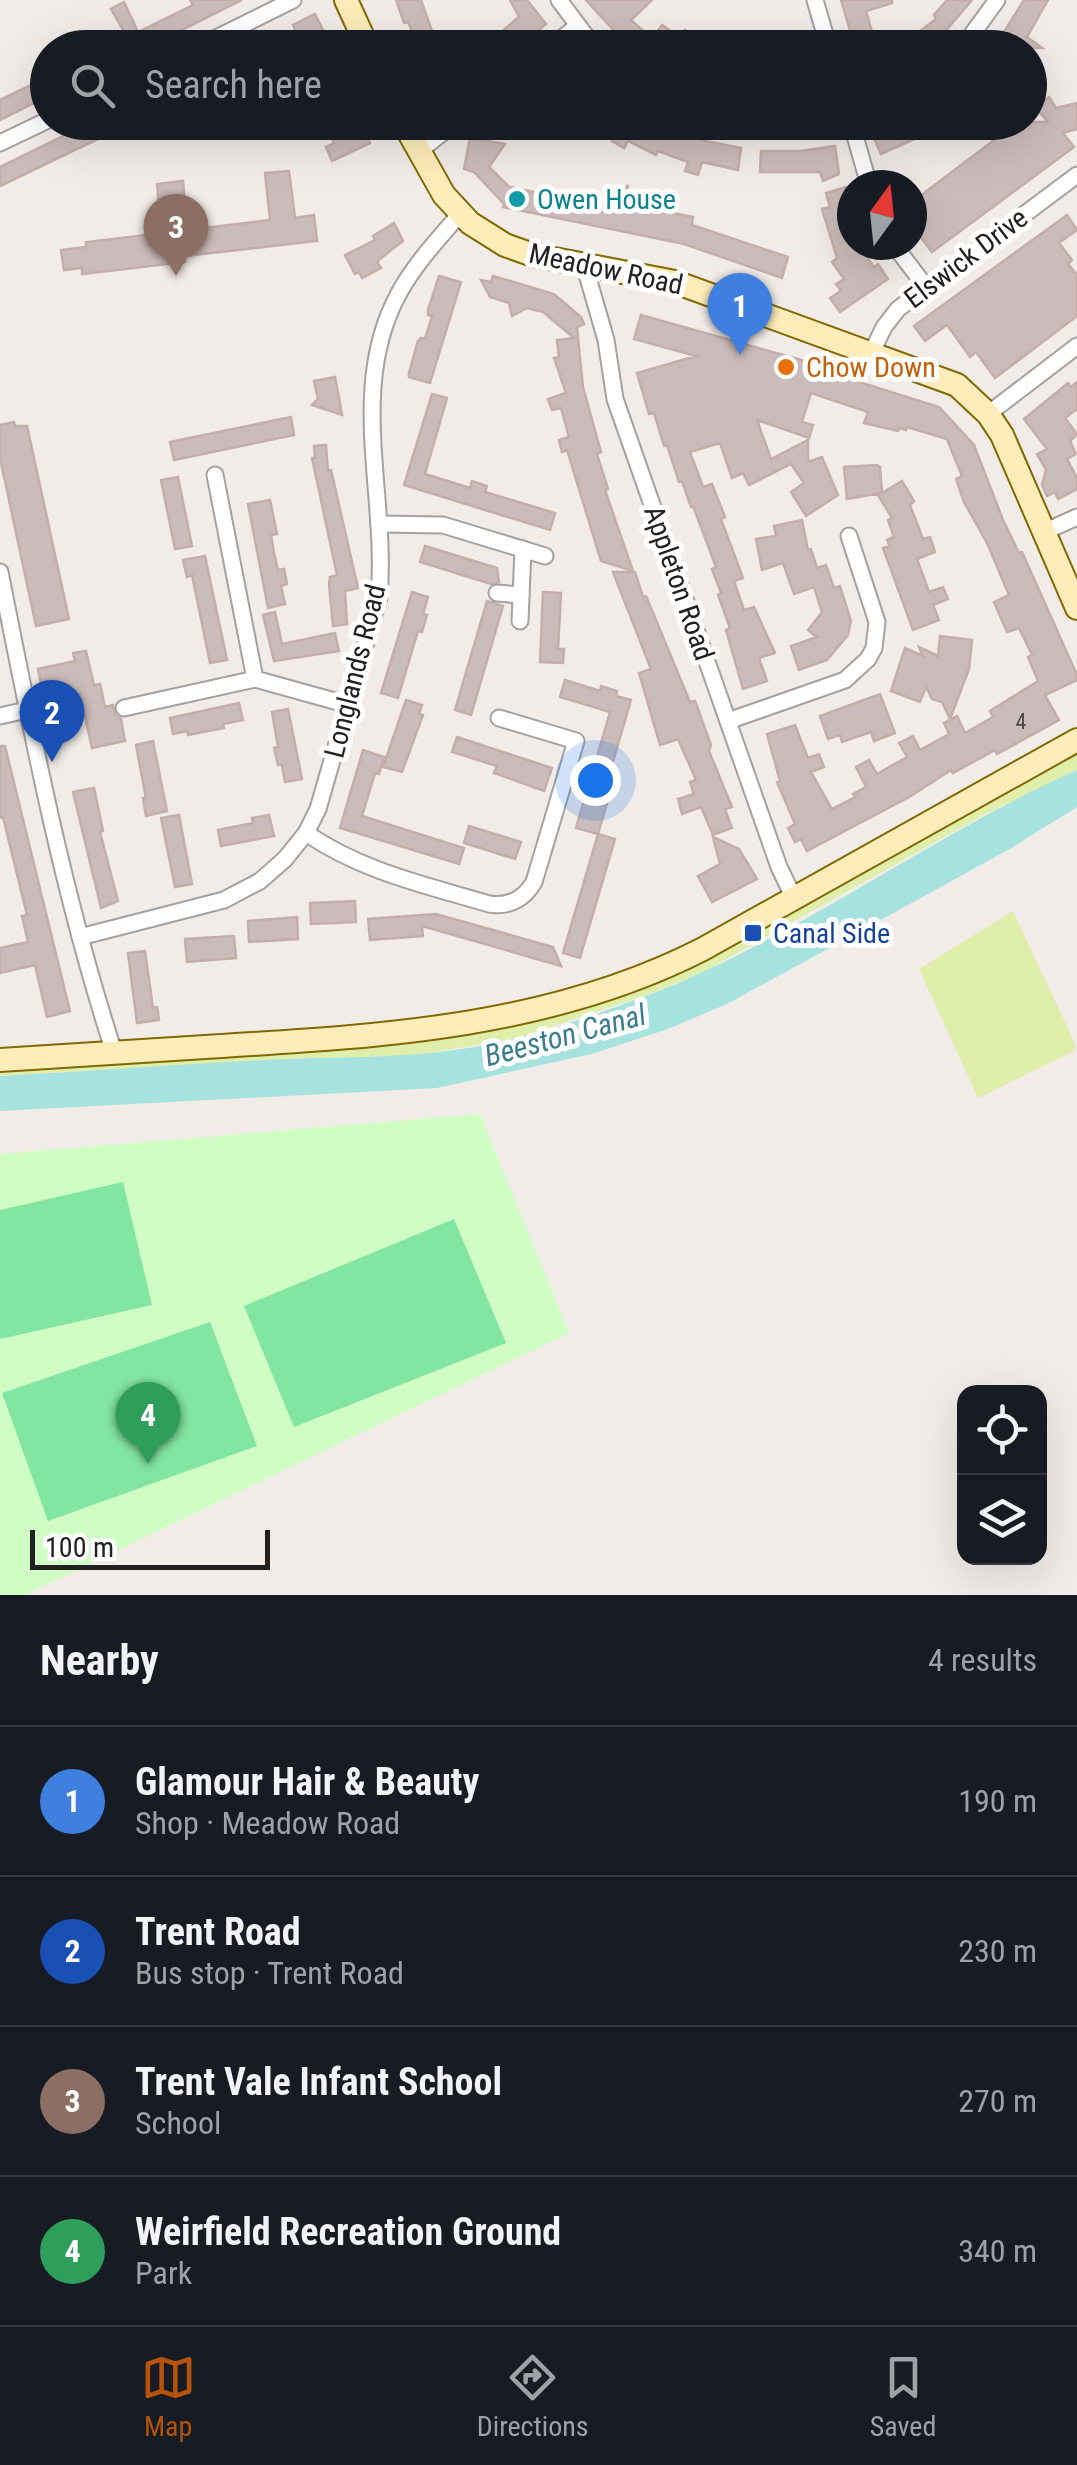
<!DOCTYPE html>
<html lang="en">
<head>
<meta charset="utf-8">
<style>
	:root { --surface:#171b24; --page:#20242c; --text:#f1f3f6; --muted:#9ea1a6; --line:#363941; --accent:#b45309 }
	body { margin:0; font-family:"Roboto Condensed",sans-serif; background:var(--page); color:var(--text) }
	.controls { position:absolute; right:30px; bottom:30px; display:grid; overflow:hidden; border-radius:20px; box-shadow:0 10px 40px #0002 }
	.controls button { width:90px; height:90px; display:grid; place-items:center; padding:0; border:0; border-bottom:2px solid var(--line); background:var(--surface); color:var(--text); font:50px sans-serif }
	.compass { position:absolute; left:837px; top:170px; width:90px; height:90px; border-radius:50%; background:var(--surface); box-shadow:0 10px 40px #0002; rotate:15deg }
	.scale { position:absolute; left:30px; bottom:25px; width:240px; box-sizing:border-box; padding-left:10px; border:5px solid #212121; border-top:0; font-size:28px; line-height:35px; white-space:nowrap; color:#212121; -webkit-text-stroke:8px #fff; paint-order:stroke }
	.you { position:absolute; left:595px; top:780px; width:35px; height:35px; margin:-25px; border:8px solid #fff; border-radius:50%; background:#1a73e8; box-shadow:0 0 0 15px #1a73e833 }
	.badge { display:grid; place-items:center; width:65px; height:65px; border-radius:50%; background:var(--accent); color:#fff; font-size:32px; font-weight:700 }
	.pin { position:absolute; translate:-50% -82px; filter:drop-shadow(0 2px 5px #0008) }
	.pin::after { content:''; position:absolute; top:52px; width:35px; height:30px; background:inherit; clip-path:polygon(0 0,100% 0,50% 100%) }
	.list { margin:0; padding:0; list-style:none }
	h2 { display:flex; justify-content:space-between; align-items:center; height:130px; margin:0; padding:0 40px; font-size:42px }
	h2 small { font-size:32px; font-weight:400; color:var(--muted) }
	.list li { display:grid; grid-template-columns:65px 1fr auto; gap:30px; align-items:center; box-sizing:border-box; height:150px; padding:0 40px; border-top:2px solid var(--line) }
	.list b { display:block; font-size:38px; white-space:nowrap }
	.list p { margin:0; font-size:32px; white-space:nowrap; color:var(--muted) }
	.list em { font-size:32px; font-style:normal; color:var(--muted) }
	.icon { flex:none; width:55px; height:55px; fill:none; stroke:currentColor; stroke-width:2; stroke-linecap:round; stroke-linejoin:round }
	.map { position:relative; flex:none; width:1077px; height:1595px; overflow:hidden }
	.search { position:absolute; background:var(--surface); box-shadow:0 10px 40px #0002; left:30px; right:30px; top:30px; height:110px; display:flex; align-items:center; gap:25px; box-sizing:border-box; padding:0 35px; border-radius:55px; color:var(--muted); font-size:38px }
	.sheet { height:730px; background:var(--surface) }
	nav { display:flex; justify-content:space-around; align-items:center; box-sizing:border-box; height:140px; border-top:2px solid var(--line); background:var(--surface); font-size:28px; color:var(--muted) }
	nav a { display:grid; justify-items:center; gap:5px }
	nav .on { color:var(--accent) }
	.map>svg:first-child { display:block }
	.grass { fill:#e0eeab }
	.park { fill:#d0fdc4 }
	.pitch { fill:#82e5a1 }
	.water { fill:#a6e2de }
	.building { fill:#cabcba; stroke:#c5ada9; stroke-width:2.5 }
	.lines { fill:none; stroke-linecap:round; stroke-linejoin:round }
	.street-casing { stroke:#a2a2a2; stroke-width:19 }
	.secondary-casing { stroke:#816800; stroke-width:26 }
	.street { stroke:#fff; stroke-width:15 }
	.secondary { stroke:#feedba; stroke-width:22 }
	.culture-dot { fill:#0f9aa8; stroke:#fff; stroke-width:4 }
	.food-dot { fill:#e8710a; stroke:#fff; stroke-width:4 }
	.transit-dot { fill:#1a4fb4; stroke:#fff; stroke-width:4 }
	.labels { text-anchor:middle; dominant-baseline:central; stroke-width:10; stroke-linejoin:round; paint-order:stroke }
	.number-label { font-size:22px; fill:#4b4847 }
	.culture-label { font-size:28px; fill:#0d838f; stroke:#fff; text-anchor:start }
	.street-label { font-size:28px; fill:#212121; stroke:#fff }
	.food-label { font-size:28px; fill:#c56008; stroke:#fff; text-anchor:start }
	.transit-label { font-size:28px; fill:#164399; stroke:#fff; text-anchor:start }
	.water-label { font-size:30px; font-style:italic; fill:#397d8f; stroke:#fff }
</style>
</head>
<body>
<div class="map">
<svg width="1077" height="1595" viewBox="0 0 1077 1595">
	<rect width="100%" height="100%" fill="#f2ece8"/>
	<g class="grass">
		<path d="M1077,751V770L982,816L705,971L655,992L521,1037L412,1056L287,1059L0,1076V1069L578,1006Z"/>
		<path d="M1013,911L1074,1041L1076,1050L978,1098L919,969Z"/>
	</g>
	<path class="park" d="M480,1114L569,1333L25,1595H0V1154Z"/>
	<g class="pitch">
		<path d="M123,1182L152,1305L0,1339V1210Z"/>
		<path d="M454,1219L506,1343L294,1427L244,1306Z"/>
		<path d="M210,1322L257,1446L48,1521L2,1393Z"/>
	</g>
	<path class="water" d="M1077,770V807L1008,850L729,1003L668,1029L591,1054L437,1088L0,1111V1076C96,1071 191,1063 287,1059C348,1057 407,1058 468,1048C532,1038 596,1015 656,992C802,934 933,834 1077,770Z"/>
	<g class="building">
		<path d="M190,0H242L146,48H88L123,30L111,9L124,2L138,32L193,5Z"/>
		<path d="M396,0H421L438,48H419L408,22L404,23Z"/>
		<path d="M510,0H527L546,24L516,48H482L519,17Z"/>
		<path d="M586,0H652L631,20L652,39L662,25L681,38L685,30L716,48H630Z"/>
		<path d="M841,0H892V3L866,11L875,42L855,47Z"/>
		<path d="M947,0H972L931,48H897L936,19L934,15Z"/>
		<path d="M1024,0H1048L1027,37L1042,48H994Z"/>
		<path d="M315,14L332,48H304L293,25Z"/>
		<path d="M48,77V96L0,120V100Z"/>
		<path d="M1049,97L1056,108L1077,103V129L1063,133L1074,147L932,252L912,226V202L1018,122H1048L1035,107Z"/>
		<path d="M92,122H133L0,186V167Z"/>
		<path d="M324,122H362L370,143L332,161L326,147L334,143Z"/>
		<path d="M601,122H656L701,140L741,148L738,170L702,162L698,175L685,171L688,162L658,151L656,155L628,141L624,148L612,141L617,134Z"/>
		<path d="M902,122H959L965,130L955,137L947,125L925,138L923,135L881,154L873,136Z"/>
		<path d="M470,138L505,144L489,167L509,187L564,198L565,192L577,194L576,200L613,207L628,185L624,209L648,214L649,210L659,212V210L693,217L692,225L788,257L782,278L684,244L503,207L504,204L474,172L464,169Z"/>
		<path d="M835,146L839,174L823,181L820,172H760L761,151H801Z"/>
		<path d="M289,171L295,218L314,215L317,241L185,256V262L82,274V268L64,270L61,250L86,247V242L155,234L153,217L160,216L157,184L183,181L187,230L270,220L265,173Z"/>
		<path d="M846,187L852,199V245H858L874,267L878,264L888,279L840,312L830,298L841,291L836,284L844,279L832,262L837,258L822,209L830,207L826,193Z"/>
		<path d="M1067,215L1077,230L1059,243L1072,260L1068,264L1077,275V316L995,378L976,352L970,357L947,325L925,341L914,326Z"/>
		<path d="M394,223L403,241L381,258L377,262L381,268L362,278L359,272L355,274L345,255L375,240L373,236Z"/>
		<path d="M439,276L461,282L430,383L409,377V373L418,341L421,338L425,339L432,316L428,315V310Z"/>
		<path d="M493,276L554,294L581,317L584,324L577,327L583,387L601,452L597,454L608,489L605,490L633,571L601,561L567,450L562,452L559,440L569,437L561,408L552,410L548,399L566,393L554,358L559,357L557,340L574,338L543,312L527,308L512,316L509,303L490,297L481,280L491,282Z"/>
		<path d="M641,315L819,365L844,374L843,377L939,407L974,445L1003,520L1019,553L1022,552L1077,675V680L1045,695L1059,720L997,754L995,750L953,773L951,770L911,796L807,851L801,839L795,842L788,828L795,824L777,782L780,781L767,734L795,725L808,758L819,754L824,767L811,772L832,809L855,797L853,794L866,787L856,767L869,760L877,774L907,757L899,743L913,736L920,750L949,734L944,723L957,716L965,733L993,717L990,711L1038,681L1028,657L1032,655L1019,628L1007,632L994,602L1009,595L987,543L964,502L956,479L962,476L947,439L907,427L906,430L899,428L898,431L864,423L868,412L811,393L802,422L813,425L809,438L757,420L771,459L808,440V462L822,457L838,495L806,516L791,492L804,483L791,464L749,485L743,473L732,478L720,443L690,452L703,487L712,484L725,517L721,519L743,578L734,581L744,610L754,607L775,653L759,658L767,681L743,689L726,630L730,628L718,595L721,593L712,569L716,567L693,506L691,507L682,481L679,482L667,445L664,446L654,413L649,414L637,373L696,356L634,339Z"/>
		<path d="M335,377L340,403L342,415L312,405L318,399L314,381Z"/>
		<path d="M1077,382V409L1065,418L1077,434L1070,441L1076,454L1067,459L1077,478V489L1058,499L1055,492L1047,496L1042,485L1046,470L1037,454L1047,449L1024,419L1068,383L1071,387Z"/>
		<path d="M432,394L447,398L425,474L470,488L472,481L487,486L485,492L555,513L550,530L404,485Z"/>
		<path d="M291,417L294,435L174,460L170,442Z"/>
		<path d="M14,422L15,426H27L69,619L36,626L0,458V425Z"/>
		<path d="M326,445L328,471L331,470L358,588L345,591L347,624L333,626L329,584L330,577L337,575L312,458H315L314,446Z"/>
		<path d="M877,465L880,467L882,493L902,481L914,501L910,505L923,539L930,537L935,552L917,559L929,592L943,587L948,599L933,605L939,620L913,630L883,548L890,546L887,540L894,537L888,520L892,518L878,495L881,493L847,499L844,467Z"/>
		<path d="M178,477L192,546L175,549L161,480Z"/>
		<path d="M270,500L277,534L271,535L274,553L278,570L284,569L287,584L281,586L285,604L268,608L248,504Z"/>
		<path d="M802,520L808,550L811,549L817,568L826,565L834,588L840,586L851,621L848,635L827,660L799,670L791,646L817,637L808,630L822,612L814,587L794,594L783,563L762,570L756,539L776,536L774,526Z"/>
		<path d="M425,546L497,568L499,582L491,584L420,562Z"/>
		<path d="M205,556L227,660L210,663L192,575L187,577L183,560Z"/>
		<path d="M613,572H635L643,597L646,596L690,702L695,701L711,745L709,751L732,807L725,809L732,828L713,835L701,807L682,814L678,799L694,794L690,782L696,780L678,739L660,745L639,673L651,669Z"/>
		<path d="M412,592L428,597L423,614L427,615L422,632L418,631L398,698L381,693Z"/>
		<path d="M543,592L561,593L558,649H564L563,663L540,662Z"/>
		<path d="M487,601L503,606L471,715L455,710Z"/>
		<path d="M275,612L282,644L335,633L339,651L274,661L263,615Z"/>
		<path d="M940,636L972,640L969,669L950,719L942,702L932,699L926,687L920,702L891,691L905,648L923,656L919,647L938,656Z"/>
		<path d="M86,651L94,685L100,684L105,707L113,705L115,715L121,719L125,741L92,748L80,694L55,699L54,693L48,695L46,687L42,688L38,669L75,661L73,653Z"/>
		<path d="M565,680L600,691L601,686L617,691L616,696L631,700L602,799L608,800L598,834L615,839L580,958L563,953L598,834L576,828L610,712L560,697Z"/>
		<path d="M880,694L895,733L874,741L871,732L842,742L840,735L828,739L820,716Z"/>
		<path d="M406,700L422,705L419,714L423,715L402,772L383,767Z"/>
		<path d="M239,703L243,720L223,724L224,728L188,735L187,731L173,734L170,718Z"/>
		<path d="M288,709L302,779L285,782L282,765H278L274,748L278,747L272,712Z"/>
		<path d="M457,737L552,768L544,791L494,773L497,766L452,752Z"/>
		<path d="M153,741L167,811L146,816L143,798H146L136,745Z"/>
		<path d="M0,746H5L70,1011L47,1017L35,965L0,973V948L28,942L22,916L27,915L3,817L0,818Z"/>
		<path d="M363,750L384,757L379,774L375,773L362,816L464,848L459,864L340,828Z"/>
		<path d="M94,788L103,831L100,832L118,901L101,908L73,792Z"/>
		<path d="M179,815L192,884L175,887L161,818Z"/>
		<path d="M269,815L274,836L221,846L218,830L253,823L252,818Z"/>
		<path d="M469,826L521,842L515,859L464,843Z"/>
		<path d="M713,837L739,849L757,879L712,902L698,876L720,864Z"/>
		<path d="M355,901L356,922L311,924L310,903Z"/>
		<path d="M436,914L553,947L561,966L422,926L423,936L370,940L368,919Z"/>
		<path d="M297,917L298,939L249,942L248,921Z"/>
		<path d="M234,936L236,958L187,962L185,939Z"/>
		<path d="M145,951L153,1008L157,1007L159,1020L137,1023L128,953Z"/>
	</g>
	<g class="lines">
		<defs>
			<g id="street">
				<path d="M559,0L595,48"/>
				<path d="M815,0L829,48"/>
				<path d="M196,48L293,0"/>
				<path d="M550,48L577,26"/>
				<path d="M962,48L997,0"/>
				<path d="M728,122L780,127L823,122"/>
				<path d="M851,122L869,185"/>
				<path d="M0,143L48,120"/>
				<path d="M418,152L456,122"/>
				<path d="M894,245L926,287"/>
				<path d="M584,264L606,340L615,399L779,867L793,896"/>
				<path d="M871,354L884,327L898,309L1077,175"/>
				<path d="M988,414L1077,346"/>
				<path d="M215,475L255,679L349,705"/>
				<path d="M379,524L443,525L545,556"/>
				<path d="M1044,532L1077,517"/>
				<path d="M0,572C32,734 63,895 114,1052"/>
				<path d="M497,593L521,595"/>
				<path d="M520,621L523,549"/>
				<path d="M124,708L255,679"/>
				<path d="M0,716L27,710"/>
				<path d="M728,721L845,680L868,659L874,648L877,622L849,536"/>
				<path d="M306,833C361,871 425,885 489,904C509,907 524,899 534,882L576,741L499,718"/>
				<path d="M80,937L224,900L260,881L285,859L306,833L318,809L379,597C388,495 347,388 399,293C415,264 438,239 460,214"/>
			</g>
			<g id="secondary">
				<path d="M346,0L368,48"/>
				<path d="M403,122L444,195L470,223L505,245L533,255L675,282L957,385L988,414L1002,435L1077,608"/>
				<path d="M0,1060C74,1056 147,1050 221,1046C386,1036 553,1026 703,949L1077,740"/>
			</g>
		</defs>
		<use href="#street" class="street-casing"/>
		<use href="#secondary" class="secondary-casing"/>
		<use href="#street" class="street"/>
		<use href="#secondary" class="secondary"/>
	</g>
	<circle class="culture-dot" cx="517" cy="199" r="10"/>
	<circle class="food-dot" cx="786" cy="367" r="10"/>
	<rect class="transit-dot" x="743" y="923" width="20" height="20" rx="5"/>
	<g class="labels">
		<g class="number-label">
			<text x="1021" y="721">4</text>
		</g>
		<g class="culture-label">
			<text x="537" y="199">Owen House</text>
		</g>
		<g class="street-label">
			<text transform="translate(966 258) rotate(-37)">Elswick Drive</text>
			<text transform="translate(606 269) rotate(12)">Meadow Road</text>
			<text transform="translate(679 583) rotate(71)">Appleton Road</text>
			<text transform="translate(355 671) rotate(-76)">Longlands Road</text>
		</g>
		<g class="food-label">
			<text x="806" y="367">Chow Down</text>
		</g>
		<g class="transit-label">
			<text x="773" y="933">Canal Side</text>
		</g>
		<g class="water-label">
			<text transform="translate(565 1035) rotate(-15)">Beeston Canal</text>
		</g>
	</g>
</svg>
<div class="controls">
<button><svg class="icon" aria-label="locate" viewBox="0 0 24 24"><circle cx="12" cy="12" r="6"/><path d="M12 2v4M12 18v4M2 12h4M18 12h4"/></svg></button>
<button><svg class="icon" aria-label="layers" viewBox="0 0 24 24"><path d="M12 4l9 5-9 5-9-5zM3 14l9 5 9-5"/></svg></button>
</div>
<svg class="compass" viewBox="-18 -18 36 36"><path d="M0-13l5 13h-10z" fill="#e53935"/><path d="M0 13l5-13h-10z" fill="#9ea1a6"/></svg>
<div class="scale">100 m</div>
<div class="you"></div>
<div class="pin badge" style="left:740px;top:355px;background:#3f7fe0">1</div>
<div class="pin badge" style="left:52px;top:762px;background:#1a4fb4">2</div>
<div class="pin badge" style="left:176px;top:276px;background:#8d6e63">3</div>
<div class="pin badge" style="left:148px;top:1464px;background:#2e9e5b">4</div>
<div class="search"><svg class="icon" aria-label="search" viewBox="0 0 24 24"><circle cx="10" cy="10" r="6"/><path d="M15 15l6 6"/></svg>Search here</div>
</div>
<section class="sheet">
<h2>Nearby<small>4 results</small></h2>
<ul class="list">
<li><span class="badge" style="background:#3f7fe0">1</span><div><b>Glamour Hair &amp; Beauty</b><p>Shop · Meadow Road</p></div><em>190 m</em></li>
<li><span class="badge" style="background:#1a4fb4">2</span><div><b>Trent Road</b><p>Bus stop · Trent Road</p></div><em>230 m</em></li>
<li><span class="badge" style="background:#8d6e63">3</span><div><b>Trent Vale Infant School</b><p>School</p></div><em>270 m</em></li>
<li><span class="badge" style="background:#2e9e5b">4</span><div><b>Weirfield Recreation Ground</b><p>Park</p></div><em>340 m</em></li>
</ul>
</section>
<nav>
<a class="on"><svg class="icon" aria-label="map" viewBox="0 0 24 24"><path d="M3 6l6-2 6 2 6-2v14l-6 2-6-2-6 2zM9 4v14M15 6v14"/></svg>Map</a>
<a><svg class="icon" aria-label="directions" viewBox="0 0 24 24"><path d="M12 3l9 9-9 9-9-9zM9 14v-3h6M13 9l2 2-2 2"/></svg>Directions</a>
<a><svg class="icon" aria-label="saved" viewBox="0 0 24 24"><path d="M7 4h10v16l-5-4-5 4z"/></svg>Saved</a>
</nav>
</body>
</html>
